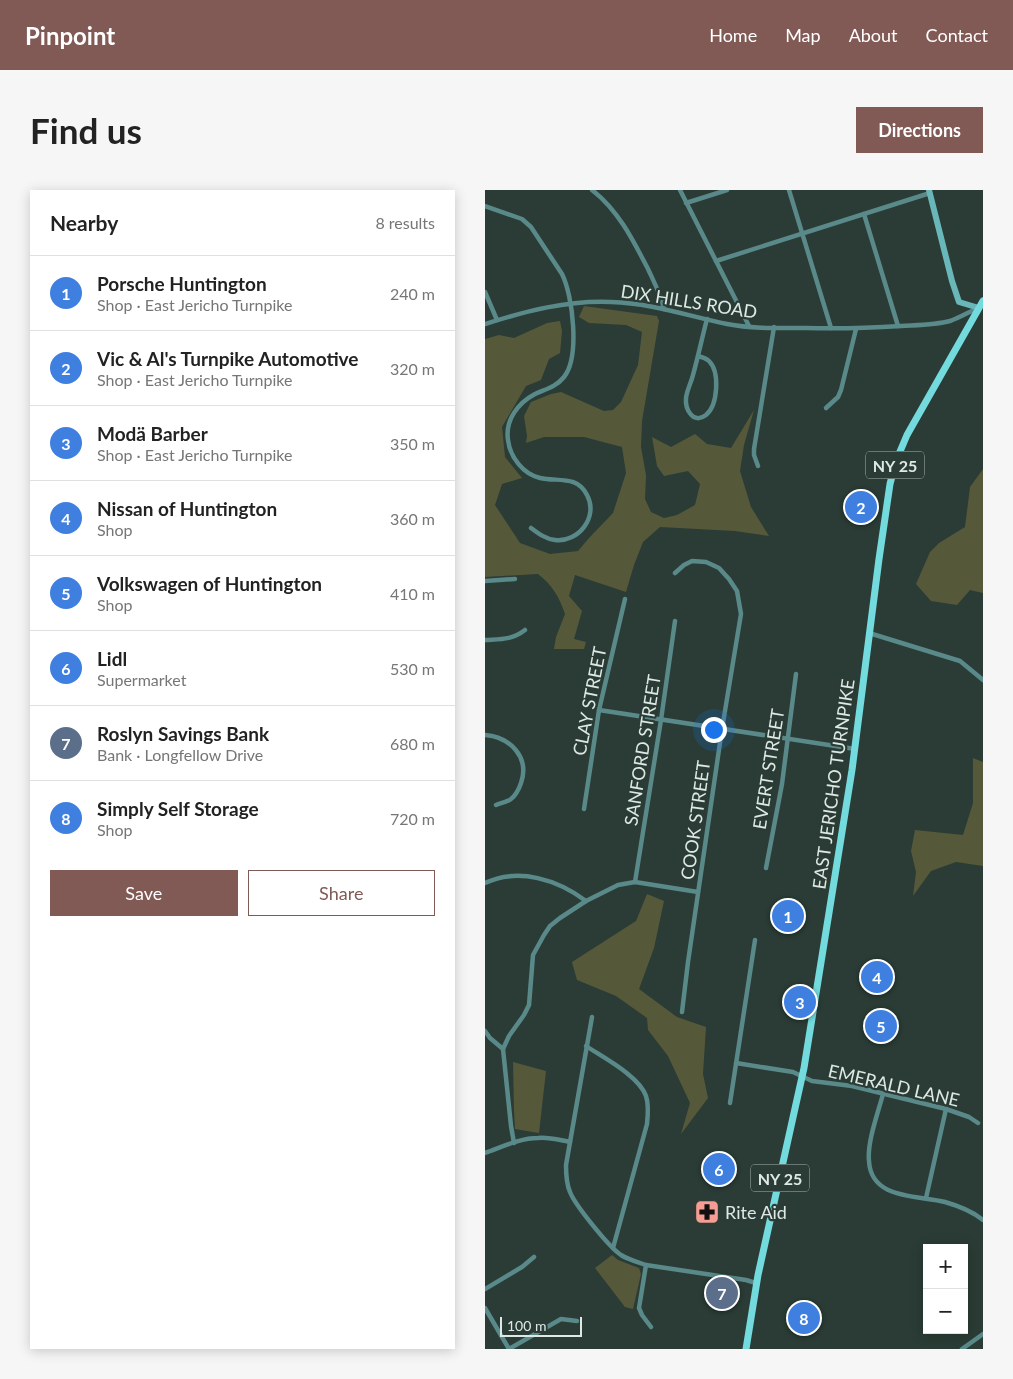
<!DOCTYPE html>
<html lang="en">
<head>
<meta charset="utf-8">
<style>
	:root { --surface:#fff; --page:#f6f6f6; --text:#222; --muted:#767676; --line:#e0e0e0; --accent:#815955 }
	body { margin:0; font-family:Lato,sans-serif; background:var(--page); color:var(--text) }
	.controls { position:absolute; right:15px; bottom:15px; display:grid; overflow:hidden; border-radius:0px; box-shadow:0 2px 12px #0003 }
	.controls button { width:45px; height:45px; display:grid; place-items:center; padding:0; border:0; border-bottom:1px solid var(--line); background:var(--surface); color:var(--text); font:25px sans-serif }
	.scale { position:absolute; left:15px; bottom:12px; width:82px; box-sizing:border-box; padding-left:5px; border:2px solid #dee9e5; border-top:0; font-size:14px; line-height:18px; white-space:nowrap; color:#dee9e5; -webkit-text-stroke:4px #2a3c35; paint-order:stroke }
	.you { position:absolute; left:228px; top:539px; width:18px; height:18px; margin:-12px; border:4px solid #fff; border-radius:50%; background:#1a73e8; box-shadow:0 0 0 8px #1a73e833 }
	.badge { display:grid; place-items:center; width:32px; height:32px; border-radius:50%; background:var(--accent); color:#fff; font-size:16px; font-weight:700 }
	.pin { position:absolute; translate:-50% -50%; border:2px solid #fff; box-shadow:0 1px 5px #0006 }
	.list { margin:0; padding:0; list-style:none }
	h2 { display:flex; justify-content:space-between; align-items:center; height:65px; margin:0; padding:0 20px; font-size:21px }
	h2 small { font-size:16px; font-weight:400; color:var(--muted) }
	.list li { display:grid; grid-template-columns:32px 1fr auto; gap:15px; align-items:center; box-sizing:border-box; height:75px; padding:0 20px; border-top:1px solid var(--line) }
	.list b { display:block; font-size:19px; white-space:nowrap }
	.list p { margin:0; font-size:16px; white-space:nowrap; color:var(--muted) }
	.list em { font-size:16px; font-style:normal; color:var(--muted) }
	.actions { display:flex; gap:10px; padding:15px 20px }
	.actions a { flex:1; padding:11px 0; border:1px solid var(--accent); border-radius:0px; text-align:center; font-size:18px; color:var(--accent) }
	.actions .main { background:var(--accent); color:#fff }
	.map { position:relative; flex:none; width:498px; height:1159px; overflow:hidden; border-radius:0px }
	header { display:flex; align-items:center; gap:30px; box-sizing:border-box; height:70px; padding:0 25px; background:var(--accent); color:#fff }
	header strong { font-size:24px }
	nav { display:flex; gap:28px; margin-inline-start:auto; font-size:18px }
	.intro { display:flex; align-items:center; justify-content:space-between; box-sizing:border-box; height:120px; padding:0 30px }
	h1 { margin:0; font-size:35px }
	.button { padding:12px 22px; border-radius:0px; background:var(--accent); color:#fff; font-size:18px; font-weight:700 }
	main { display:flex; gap:30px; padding:0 30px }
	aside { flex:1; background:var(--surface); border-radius:0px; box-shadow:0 2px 12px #0003 }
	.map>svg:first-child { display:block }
	.green { fill:#56583a }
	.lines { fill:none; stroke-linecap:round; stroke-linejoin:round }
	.minor { stroke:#5a898a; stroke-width:4.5 }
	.secondary { stroke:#69b7b9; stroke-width:6 }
	.primary { stroke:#73dadd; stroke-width:7 }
	.labels { text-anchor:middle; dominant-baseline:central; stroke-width:4.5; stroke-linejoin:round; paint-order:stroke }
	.shield { fill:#2a3c35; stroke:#a8b5b0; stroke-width:1 }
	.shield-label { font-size:16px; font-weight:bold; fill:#dee9e5 }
	.street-label { font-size:18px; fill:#dee9e5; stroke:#2a3c35 }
	.poi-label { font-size:18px; fill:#dee9e5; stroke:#2a3c35; text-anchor:start }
</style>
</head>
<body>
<header>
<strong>Pinpoint</strong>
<nav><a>Home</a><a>Map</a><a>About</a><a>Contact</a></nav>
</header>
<div class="intro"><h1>Find us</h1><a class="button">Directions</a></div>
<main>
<aside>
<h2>Nearby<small>8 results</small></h2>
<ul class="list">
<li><span class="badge" style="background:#3f7fe0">1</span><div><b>Porsche Huntington</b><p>Shop · East Jericho Turnpike</p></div><em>240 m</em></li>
<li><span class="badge" style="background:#3f7fe0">2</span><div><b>Vic &amp; Al's Turnpike Automotive</b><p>Shop · East Jericho Turnpike</p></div><em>320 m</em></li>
<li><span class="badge" style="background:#3f7fe0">3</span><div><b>Modä Barber</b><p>Shop · East Jericho Turnpike</p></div><em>350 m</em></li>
<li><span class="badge" style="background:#3f7fe0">4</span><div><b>Nissan of Huntington</b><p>Shop</p></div><em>360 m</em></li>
<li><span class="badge" style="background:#3f7fe0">5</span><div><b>Volkswagen of Huntington</b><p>Shop</p></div><em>410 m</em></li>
<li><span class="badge" style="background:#3f7fe0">6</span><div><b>Lidl</b><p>Supermarket</p></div><em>530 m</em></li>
<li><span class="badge" style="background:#5c6f8a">7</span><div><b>Roslyn Savings Bank</b><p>Bank · Longfellow Drive</p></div><em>680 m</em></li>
<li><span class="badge" style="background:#3f7fe0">8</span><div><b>Simply Self Storage</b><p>Shop</p></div><em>720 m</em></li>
</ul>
<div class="actions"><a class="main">Save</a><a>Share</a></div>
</aside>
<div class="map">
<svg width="498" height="1159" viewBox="0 0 498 1159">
	<rect width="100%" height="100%" fill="#2a3c35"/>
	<g class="green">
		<path d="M99,116L172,126L174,131L157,231L156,257L161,285L160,309L166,322L179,328L192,325L210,315L215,294L203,281L179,286L172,276L167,247L186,257L210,244L222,254L246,258L269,220L259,255L255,281L266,317L284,346L250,341L175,337L158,352L149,375L141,402L90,385L84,406L97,421L89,449L101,452L99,459H69L71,447L80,424C74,406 67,395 53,384L0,387V149L14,145L29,148L62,133L75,131L77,141L75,163L64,169L56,190L41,196L17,237L20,267L37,288L17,294L10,315L35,353L65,364L93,361L104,348L128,323L141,283L137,257L99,247H59L41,253L42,246L39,226L46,212L66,204L76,202L119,221L128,220L136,212L153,175L157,142L141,135L104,133L94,127Z"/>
		<path d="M498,279V403L485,400L472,415L446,411L431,394L445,362L454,353L480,337L485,297Z"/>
		<path d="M488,568L498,572V676L471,672L446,681L428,706L431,682L426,661L430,640L478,645L488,613Z"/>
		<path d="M162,704L179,711L169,758L154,799L192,827L221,837L218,884L223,908L196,944L205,913L183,866L163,840L162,828L131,806L92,790L87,772L151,731Z"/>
		<path d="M28,872L61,881L54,943L30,939L29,920Z"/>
		<path d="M127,1065L133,1070L154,1078L156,1084L148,1119L140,1117L110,1078Z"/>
	</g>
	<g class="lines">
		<g class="minor">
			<path d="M107,0C133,20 148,50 163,79C169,92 176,105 179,119"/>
			<path d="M195,0L264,136"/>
			<path d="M304,0L346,138"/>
			<path d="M201,13L242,0"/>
			<path d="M0,16L37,29L46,37L77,84C88,106 95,167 79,187C71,197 61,199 50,204C33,213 20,230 23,250C25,267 38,284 55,288C73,292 92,285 102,305C114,327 93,353 70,350C61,349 54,344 46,338"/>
			<path d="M379,24L413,136"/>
			<path d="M231,71L445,3"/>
			<path d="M0,102L12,130"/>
			<path d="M0,134C41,121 83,110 126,112C166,113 203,126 242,134C268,139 295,138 321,138C353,139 384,138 416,136C432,135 450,135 465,131C474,128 484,122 493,118"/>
			<path d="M213,166C217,167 221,168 224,171C235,182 233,215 221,225C208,235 200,219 201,208C202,200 206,193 208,185C213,167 217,148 222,129"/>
			<path d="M341,218L353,207L356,200L371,139"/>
			<path d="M273,276L269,265V259L289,137"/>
			<path d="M190,383L199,375L207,371L221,372L234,378L244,389L252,401L256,424L237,539L203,772L197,822"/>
			<path d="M0,391L30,389"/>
			<path d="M384,443L475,471L498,490"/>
			<path d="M0,450C16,449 27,450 40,440"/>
			<path d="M114,520L370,559"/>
			<path d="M0,545C25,547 45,567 36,593C34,599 31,605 26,609C22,612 16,613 11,615"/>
			<path d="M99,619L114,520L140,409"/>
			<path d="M281,678L297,594L311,484"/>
			<path d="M150,692L176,530L190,431"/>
			<path d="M0,693C34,677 73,690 101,711"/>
			<path d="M107,827L81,975C81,984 81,993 85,1002C90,1015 124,1057 136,1065C144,1070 153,1072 161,1075L261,1090L271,1093"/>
			<path d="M0,841L5,848L18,859L26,936L29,953"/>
			<path d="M101,856C119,868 154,886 161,906C164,915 163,925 162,934L128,1058"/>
			<path d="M18,859L24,846L39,825L44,815L48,765L59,745L65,736L75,728L101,711L133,695L150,692L213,702"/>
			<path d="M251,873L308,882L327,891L367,896L461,919L484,927L493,933"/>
			<path d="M398,904C393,923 382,952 384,971C386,1010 433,1005 460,1012C474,1016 487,1021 498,1030"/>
			<path d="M245,913L270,750"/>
			<path d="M0,963C17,957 35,948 53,948C64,947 74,950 85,952"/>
			<path d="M441,1008L461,919"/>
			<path d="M161,1075L154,1118L157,1125L166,1137"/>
			<path d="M0,1099L37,1077L49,1067"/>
			<path d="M0,1118L24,1159"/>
			<path d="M24,1159L76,1129L92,1131"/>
			<path d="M477,1159L498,1144"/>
		</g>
		<path class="secondary" d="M444,0L467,91L474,112L494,118"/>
		<path class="primary" d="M261,1159L273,1085L319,878L367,580L394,369L405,294L411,271L422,245L498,111"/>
	</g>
	<defs>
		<symbol id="pharmacy-square" viewBox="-11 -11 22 22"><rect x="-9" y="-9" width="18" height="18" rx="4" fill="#f59c93" stroke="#2a3c35"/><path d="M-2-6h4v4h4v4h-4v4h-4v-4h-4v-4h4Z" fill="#111"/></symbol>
	</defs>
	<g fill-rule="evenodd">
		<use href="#pharmacy-square" x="208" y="1008" width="28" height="28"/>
	</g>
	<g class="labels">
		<g class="shield">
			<rect x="381" y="261.5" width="58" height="27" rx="4"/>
			<rect x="266" y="974.5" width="58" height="27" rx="4"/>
		</g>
		<g class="shield-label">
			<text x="410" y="275">NY 25</text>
			<text x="295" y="988">NY 25</text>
		</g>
		<g class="street-label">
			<text transform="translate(204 111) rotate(9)">DIX HILLS ROAD</text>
			<text transform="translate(104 511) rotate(-79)">CLAY STREET</text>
			<text transform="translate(157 560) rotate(-81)">SANFORD STREET</text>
			<text transform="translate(283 579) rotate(-81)">EVERT STREET</text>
			<text transform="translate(348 594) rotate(-82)">EAST JERICHO TURNPIKE</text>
			<text transform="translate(210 630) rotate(-82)">COOK STREET</text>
			<text transform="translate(409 895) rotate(13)">EMERALD LANE</text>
		</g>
		<g class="poi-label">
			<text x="240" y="1022">Rite Aid</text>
		</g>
	</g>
</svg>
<div class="controls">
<button>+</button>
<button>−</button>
</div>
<div class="scale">100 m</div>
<div class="you"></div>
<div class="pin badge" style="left:303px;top:726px;background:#3f7fe0">1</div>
<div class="pin badge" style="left:376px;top:317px;background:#3f7fe0">2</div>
<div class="pin badge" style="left:315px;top:812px;background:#3f7fe0">3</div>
<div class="pin badge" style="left:392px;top:787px;background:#3f7fe0">4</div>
<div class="pin badge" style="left:396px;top:836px;background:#3f7fe0">5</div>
<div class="pin badge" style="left:234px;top:979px;background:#3f7fe0">6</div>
<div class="pin badge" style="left:237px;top:1103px;background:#5c6f8a">7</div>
<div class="pin badge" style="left:319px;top:1128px;background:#3f7fe0">8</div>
</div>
</main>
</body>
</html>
